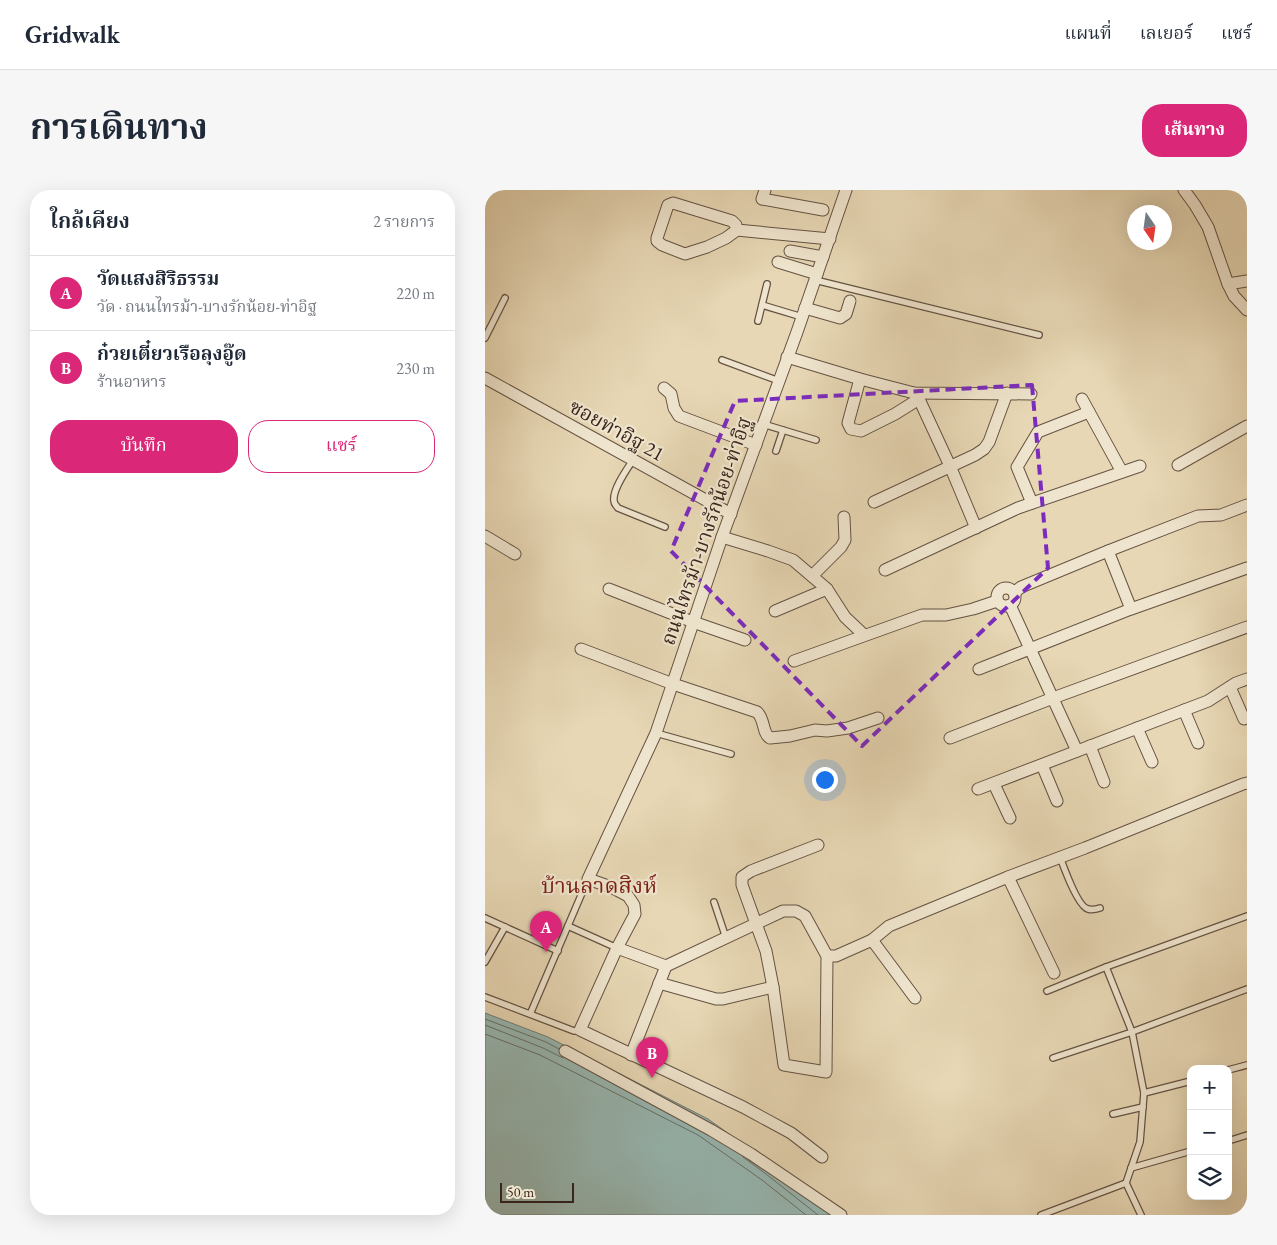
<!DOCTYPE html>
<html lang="th">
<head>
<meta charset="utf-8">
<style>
	:root { --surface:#fff; --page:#f6f6f7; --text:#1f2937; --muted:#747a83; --line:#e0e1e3; --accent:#db2777 }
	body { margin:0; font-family:"EB Garamond","Noto Serif Thai",serif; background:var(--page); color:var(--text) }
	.controls { position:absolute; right:15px; bottom:15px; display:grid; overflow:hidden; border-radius:10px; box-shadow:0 5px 20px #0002 }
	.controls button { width:45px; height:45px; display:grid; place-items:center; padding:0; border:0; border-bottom:1px solid var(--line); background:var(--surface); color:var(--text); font:25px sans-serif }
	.compass { position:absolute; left:642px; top:15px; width:45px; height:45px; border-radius:50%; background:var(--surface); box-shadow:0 5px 20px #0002; rotate:167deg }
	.scale { position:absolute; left:15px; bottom:12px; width:74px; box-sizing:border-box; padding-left:5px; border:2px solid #3a251d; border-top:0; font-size:14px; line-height:18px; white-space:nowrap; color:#3a251d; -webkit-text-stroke:4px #efe5ce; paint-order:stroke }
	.you { position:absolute; left:339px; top:589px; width:18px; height:18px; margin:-12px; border:4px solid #fff; border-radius:50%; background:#1a73e8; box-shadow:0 0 0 8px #1a73e833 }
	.badge { display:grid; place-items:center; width:32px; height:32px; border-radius:50%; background:var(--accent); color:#fff; font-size:16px; font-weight:700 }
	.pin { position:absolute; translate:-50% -41px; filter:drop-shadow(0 1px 2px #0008) }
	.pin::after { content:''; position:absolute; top:26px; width:18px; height:15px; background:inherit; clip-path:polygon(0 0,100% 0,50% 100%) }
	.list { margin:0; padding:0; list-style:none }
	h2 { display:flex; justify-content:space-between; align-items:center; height:65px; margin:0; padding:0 20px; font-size:21px }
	h2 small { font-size:16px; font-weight:400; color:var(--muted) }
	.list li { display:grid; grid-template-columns:32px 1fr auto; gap:15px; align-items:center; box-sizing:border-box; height:75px; padding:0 20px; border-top:1px solid var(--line) }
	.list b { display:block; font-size:19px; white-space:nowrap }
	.list p { margin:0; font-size:16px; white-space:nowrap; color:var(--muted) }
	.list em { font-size:16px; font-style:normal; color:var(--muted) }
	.actions { display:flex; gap:10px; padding:15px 20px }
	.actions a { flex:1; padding:11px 0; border:1px solid var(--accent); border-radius:20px; text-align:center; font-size:18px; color:var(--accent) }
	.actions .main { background:var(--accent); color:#fff }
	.icon { flex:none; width:28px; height:28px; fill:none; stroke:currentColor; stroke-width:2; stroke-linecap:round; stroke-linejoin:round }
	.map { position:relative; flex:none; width:762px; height:1025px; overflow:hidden; border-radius:20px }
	header { display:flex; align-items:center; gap:30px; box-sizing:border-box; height:70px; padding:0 25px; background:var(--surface); border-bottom:1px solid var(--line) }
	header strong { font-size:24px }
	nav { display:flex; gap:28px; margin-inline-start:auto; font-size:18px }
	.intro { display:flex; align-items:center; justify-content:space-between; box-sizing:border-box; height:120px; padding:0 30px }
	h1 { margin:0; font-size:35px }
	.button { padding:12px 22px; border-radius:20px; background:var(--accent); color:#fff; font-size:18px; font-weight:700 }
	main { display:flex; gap:30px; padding:0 30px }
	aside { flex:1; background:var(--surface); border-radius:20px; box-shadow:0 5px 20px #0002 }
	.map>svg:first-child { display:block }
	.water { fill:#97b8b3; stroke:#727d77 }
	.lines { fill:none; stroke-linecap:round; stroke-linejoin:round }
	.shore { stroke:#686e68; stroke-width:1 }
	.service-casing { stroke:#655243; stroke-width:8 }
	.minor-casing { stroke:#655243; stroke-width:13 }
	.service { stroke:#efe5ce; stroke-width:5.5 }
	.minor { stroke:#efe5ce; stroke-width:11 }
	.marked { fill:none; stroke:#7b2cbf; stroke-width:4; stroke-dasharray:10 6; stroke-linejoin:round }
	.labels { text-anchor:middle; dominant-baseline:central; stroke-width:4.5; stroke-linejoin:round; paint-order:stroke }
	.street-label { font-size:20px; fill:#3a251d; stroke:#efe5ce }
	.quarter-label { font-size:22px; fill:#7a1f14; stroke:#efe5ce }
</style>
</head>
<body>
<header>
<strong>Gridwalk</strong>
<nav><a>แผนที่</a><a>เลเยอร์</a><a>แชร์</a></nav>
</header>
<div class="intro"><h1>การเดินทาง</h1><a class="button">เส้นทาง</a></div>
<main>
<aside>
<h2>ใกล้เคียง<small>2 รายการ</small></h2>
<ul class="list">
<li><span class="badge">A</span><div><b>วัดแสงสิริธรรม</b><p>วัด · ถนนไทรม้า-บางรักน้อย-ท่าอิฐ</p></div><em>220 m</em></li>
<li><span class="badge">B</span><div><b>ก๋วยเตี๋ยวเรือลุงอู๊ด</b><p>ร้านอาหาร</p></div><em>230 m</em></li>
</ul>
<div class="actions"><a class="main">บันทึก</a><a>แชร์</a></div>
</aside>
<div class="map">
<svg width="762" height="1025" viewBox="0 0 762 1025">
	<rect width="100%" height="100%" fill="#e7d7b4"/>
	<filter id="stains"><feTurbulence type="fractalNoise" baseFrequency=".004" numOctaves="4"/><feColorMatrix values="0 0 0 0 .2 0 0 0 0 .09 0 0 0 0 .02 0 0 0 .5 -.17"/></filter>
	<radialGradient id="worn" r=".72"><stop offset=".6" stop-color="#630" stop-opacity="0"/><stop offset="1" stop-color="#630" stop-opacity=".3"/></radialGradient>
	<path class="water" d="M0,823L63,847L223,929L288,975L352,1025H0Z"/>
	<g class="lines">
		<g class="shore">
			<path d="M0,829L61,852L74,859"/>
			<path d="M0,835L58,858L78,868"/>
			<path d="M0,844L55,865L213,945L277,990L321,1025"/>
			<path d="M258,967L281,984L333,1025"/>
		</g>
		<defs>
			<g id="service">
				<path d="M330,90L554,145"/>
				<path d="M277,115L317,127"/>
				<path d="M273,131L282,94"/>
				<path d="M0,148L20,108"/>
				<path d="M237,170L294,191"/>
				<path d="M278,234L331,250"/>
				<path d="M291,261L298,240"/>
				<path d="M148,270C142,279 127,300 129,311C129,314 131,315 133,318L180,337"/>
				<path d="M171,543L246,564"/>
				<path d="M575,667C579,678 593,717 603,719C607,720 612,719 615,718"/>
				<path d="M229,712L241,748"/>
				<path d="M0,728L73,761"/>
				<path d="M83,736L132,758"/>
				<path d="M0,772L20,737"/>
				<path d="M621,777L647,842L659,903L655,952L641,993L656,1025"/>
				<path d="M562,801L621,777L762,726"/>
				<path d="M0,807L89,841L95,840"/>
				<path d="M46,822L103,689"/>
				<path d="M568,868L647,842L762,799"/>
				<path d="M743,880L762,875"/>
				<path d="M659,903L706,891"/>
				<path d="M628,924L658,917"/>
				<path d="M743,951L762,945"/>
				<path d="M646,978L706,961"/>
				<path d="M556,1025L641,993"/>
			</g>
			<g id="minor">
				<path d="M280,0L277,9L338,20"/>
				<path d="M699,0L710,15L723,37L743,94L749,106L762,120"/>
				<path d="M252,40L251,35L247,31L188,13L183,15L172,48V51L177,55L200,64L222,57L241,48L252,40L345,49"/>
				<path d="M305,61L338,67"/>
				<path d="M293,72L332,84"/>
				<path d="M743,94L762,91"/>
				<path d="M320,118L355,128L361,124L365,111"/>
				<path d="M302,167L375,189L429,203L546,204"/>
				<path d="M0,188L246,324"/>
				<path d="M375,189L363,233L366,239L376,241L410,224L434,209"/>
				<path d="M179,198L186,204L189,218L194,226L271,255"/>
				<path d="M429,203L434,209L465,276L491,338"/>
				<path d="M597,209L637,282"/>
				<path d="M693,275L762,236"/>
				<path d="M389,312L490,265L499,259L504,252L522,203"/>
				<path d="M547,313L532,277L553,242L604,222"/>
				<path d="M0,346L30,364"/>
				<path d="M237,347L283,361L308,370L342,399L360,427L379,445"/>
				<path d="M623,361L646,419"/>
				<path d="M400,380L533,318L655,276"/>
				<path d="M327,386L356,357L360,350L359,327"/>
				<circle cx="521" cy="407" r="9"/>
				<path d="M124,399L208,432L260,450"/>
				<path d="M529,403L536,397L623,361L713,326L736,325L762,315"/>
				<path d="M525,415L592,561"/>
				<path d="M290,421L342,399"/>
				<path d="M96,459L188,494L272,522C280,529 277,543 285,548L305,546L330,540L342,541L363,538L393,528"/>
				<path d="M309,471L437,425H461L488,419L512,411"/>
				<path d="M494,479L646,419L762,378"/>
				<path d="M745,497L759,529"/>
				<path d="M699,520L713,553"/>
				<path d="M652,538L667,572"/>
				<path d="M465,548L568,508L762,437"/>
				<path d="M605,556L619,592"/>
				<path d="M557,575L572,611"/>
				<path d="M509,594L525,628"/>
				<path d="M493,599L723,511L751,493L762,489"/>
				<path d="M523,687L569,783"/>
				<path d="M387,750L430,808"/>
				<path d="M132,758L181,776L298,721H311L320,726L342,766L341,882L299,875L288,797L281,761L257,695V687L266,681L333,655"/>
				<path d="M342,766H351L387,750L404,736L523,687L600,658L758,594L762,593"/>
				<path d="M174,793L231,809H238L288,797"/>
				<path d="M80,861L226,940L266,964L356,1025"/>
				<path d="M146,865L181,776"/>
				<path d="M337,967L306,943L258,917L95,840L132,758L150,724L149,715L143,706L126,697L103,689L171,543L237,347L312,142L361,0"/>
			</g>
		</defs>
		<use href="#service" class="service-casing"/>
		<use href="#minor" class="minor-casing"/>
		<use href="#service" class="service"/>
		<use href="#minor" class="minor"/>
	</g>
	<path class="marked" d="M547,195L563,378L377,556L186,361L250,211Z"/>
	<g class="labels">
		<g class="street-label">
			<text transform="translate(132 240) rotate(29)">ซอยท่าอิฐ 21</text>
			<text transform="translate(221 341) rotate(-71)">ถนนไทรม้า-บางรักน้อย-ท่าอิฐ</text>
		</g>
		<g class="quarter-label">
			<text x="114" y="695">บ้านลาดสิงห์</text>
		</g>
	</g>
	<rect width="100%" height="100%" filter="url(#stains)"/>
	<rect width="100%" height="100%" fill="url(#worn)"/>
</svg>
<div class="controls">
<button>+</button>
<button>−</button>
<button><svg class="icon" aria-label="layers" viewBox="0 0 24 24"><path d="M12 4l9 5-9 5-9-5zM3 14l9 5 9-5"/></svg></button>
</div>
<svg class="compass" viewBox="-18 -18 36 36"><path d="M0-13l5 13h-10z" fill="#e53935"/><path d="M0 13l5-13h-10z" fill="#747a83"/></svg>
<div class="scale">50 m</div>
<div class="you"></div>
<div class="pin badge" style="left:61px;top:762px">A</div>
<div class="pin badge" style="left:167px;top:888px">B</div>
</div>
</main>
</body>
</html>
